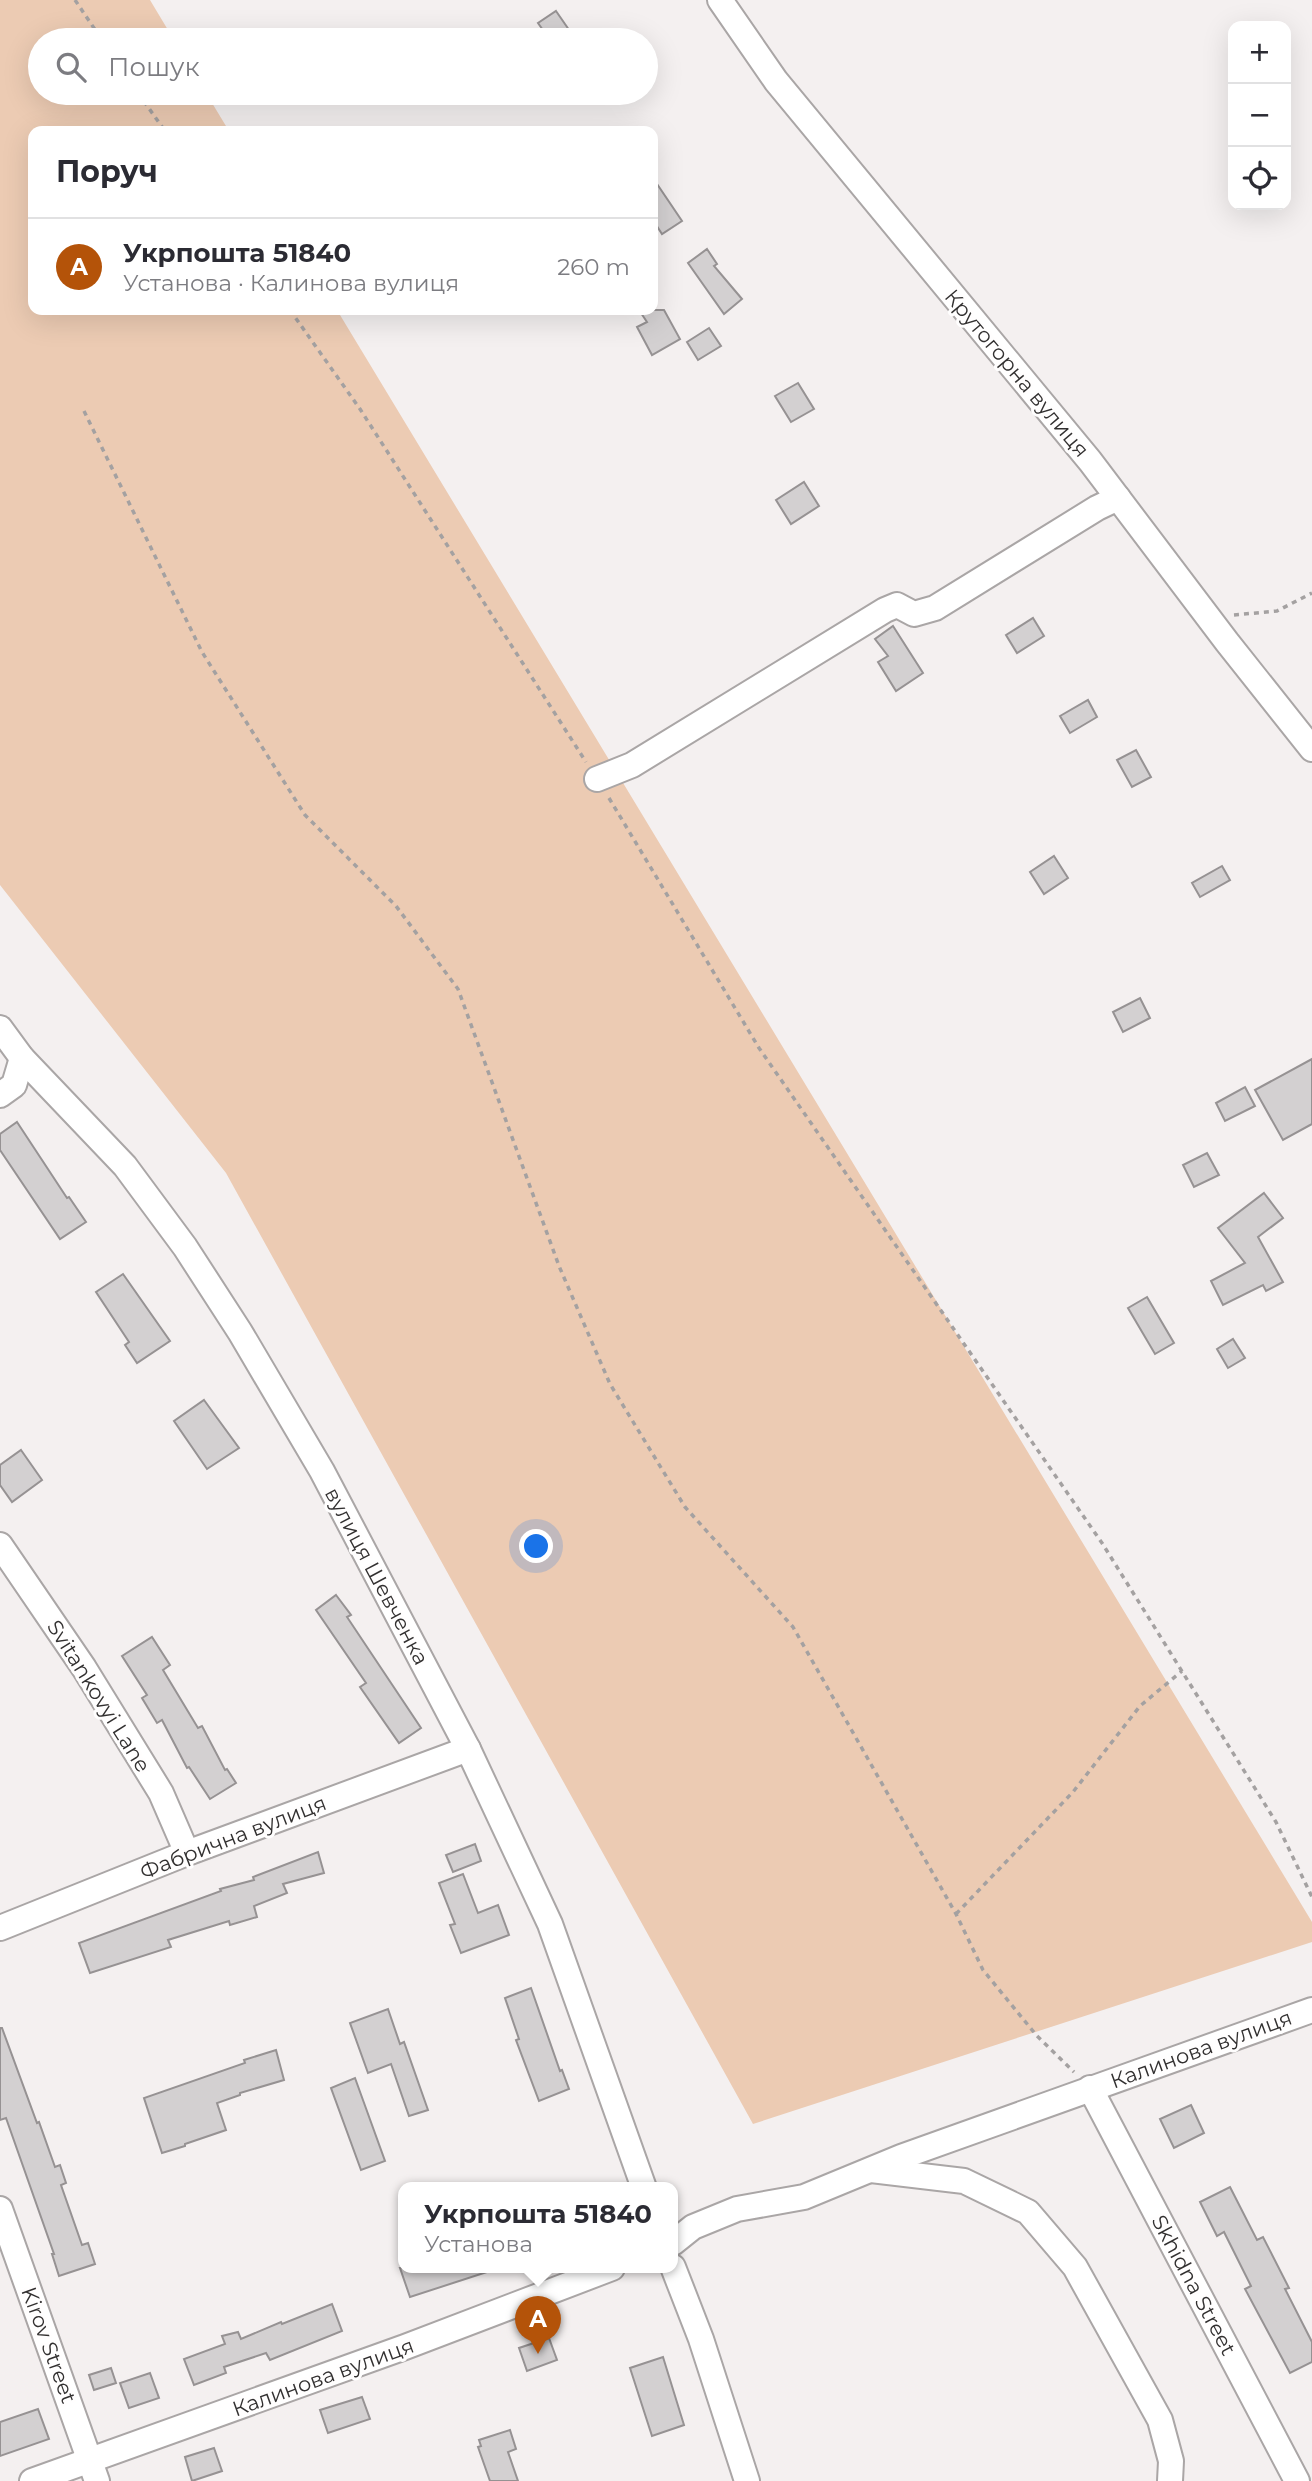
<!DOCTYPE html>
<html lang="uk">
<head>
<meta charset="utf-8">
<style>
	:root { --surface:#fff; --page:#f7f7f7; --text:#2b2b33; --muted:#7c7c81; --line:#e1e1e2; --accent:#b45309 }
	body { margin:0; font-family:Montserrat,sans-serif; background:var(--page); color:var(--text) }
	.controls { position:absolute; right:21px; top:21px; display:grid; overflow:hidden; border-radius:14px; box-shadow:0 7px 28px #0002 }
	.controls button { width:63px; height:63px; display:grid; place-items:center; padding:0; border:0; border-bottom:2px solid var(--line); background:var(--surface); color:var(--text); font:35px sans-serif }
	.you { position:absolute; left:537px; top:1547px; width:24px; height:24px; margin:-18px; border:5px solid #fff; border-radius:50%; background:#1a73e8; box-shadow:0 0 0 10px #1a73e833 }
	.badge { display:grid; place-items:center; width:46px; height:46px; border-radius:50%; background:var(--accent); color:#fff; font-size:23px; font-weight:700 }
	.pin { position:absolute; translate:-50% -58px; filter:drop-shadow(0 2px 4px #0008) }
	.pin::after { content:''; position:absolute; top:37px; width:24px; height:21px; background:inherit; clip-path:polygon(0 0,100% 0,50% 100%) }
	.popup { position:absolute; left:398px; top:2182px; width:280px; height:91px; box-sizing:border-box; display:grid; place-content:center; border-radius:14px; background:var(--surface); filter:drop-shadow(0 2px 5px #0005); font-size:23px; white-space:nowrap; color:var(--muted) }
	.popup b { font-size:26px; color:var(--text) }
	.popup::after { content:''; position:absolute; left:50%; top:100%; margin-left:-14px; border:14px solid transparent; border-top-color:var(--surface) }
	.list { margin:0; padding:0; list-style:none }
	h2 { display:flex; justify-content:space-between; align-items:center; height:91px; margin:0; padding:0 28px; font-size:30px }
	h2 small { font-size:23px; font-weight:400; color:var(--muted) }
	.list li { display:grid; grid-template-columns:46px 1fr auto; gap:21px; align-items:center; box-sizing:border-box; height:98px; padding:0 28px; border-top:2px solid var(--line) }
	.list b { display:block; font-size:26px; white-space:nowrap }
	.list p { margin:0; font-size:23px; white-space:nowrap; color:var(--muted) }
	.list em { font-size:23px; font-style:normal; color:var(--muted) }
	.icon { flex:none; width:38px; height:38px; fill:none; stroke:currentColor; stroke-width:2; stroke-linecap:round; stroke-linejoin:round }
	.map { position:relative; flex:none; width:1312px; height:2481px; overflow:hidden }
	.search { position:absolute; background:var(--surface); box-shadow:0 7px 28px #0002; left:28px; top:28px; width:630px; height:77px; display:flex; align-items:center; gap:18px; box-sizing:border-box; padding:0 24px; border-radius:38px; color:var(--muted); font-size:26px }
	.panel { position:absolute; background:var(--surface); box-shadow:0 7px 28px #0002; left:28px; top:126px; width:630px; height:189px; border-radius:14px }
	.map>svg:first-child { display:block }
	.green { fill:#eccbb3 }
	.building { fill:#d3d0d1; stroke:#969293; stroke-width:2 }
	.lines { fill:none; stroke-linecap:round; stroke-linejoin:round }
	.minor-casing { stroke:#aaa6a6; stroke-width:28 }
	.path { stroke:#a4a1a1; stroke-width:3.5; stroke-dasharray:5 5; stroke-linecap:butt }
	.minor { stroke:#fff; stroke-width:24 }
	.labels { text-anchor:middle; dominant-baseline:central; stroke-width:6; stroke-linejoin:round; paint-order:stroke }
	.street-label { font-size:21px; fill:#323030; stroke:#fffefe }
</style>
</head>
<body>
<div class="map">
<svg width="1312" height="2481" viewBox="0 0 1312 2481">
	<rect width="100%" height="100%" fill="#f4f0f0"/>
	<path class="green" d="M0,0H150L174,40H40V93H206L229,131H33V310H337L1312,1922V1942L753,2124L226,1173L0,885Z"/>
	<g class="building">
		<path d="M556,11L576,40H550L538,23Z"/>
		<path d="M653,178L682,221L662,234L653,220Z"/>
		<path d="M707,249L717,264L714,266L742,299L724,314L688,263Z"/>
		<path d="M639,310H664L680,339L652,355L637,327L647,322Z"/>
		<path d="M709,328L721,346L698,360L687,342Z"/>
		<path d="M798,383L814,409L791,422L775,396Z"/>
		<path d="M804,482L819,506L791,524L776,500Z"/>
		<path d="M1033,618L1044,636L1017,653L1006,635Z"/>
		<path d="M893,626L923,673L896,691L878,662L888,656L875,639Z"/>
		<path d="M1088,700L1097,717L1070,733L1060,716Z"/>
		<path d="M1136,750L1151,777L1132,787L1117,760Z"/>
		<path d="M1054,856L1068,878L1044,894L1030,872Z"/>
		<path d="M1222,866L1230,880L1200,897L1192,883Z"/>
		<path d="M1140,998L1150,1018L1123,1032L1113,1012Z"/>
		<path d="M1312,1059V1124L1283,1140L1255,1090Z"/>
		<path d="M1245,1087L1255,1106L1225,1121L1216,1103Z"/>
		<path d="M17,1122L67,1198L69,1197L86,1222L60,1239L0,1150V1134Z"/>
		<path d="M1207,1153L1219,1175L1194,1187L1183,1165Z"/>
		<path d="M1264,1193L1283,1218L1258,1237L1283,1282L1266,1291L1263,1285L1223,1305L1211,1281L1245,1263L1218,1228Z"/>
		<path d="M123,1274L170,1341L137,1363L125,1345L129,1342L96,1292Z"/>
		<path d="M1147,1297L1174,1343L1155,1354L1128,1308Z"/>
		<path d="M1233,1339L1245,1358L1228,1368L1217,1349Z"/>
		<path d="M204,1400L239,1448L207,1469L174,1421Z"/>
		<path d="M21,1450L42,1480L12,1502L0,1485V1465Z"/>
		<path d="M336,1595L351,1615L347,1617L421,1728L399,1743L360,1687L366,1683L316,1610Z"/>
		<path d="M152,1637L170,1665L163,1670L198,1728L202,1726L225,1770L227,1769L236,1783L210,1799L189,1767L187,1768L162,1720L157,1723L142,1698L147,1695L122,1656Z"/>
		<path d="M475,1844L481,1861L453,1872L446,1855Z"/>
		<path d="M318,1852L324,1873L283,1884L287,1893L254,1906L257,1917L230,1925L229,1921L168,1940L171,1947L90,1973L79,1943L221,1891L220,1889L254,1880L253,1877Z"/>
		<path d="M463,1874L478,1913L498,1905L509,1935L461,1953L450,1925L455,1924L439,1883Z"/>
		<path d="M531,1988L560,2071L562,2070L569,2089L539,2101L516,2040L519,2039L505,1998Z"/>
		<path d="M388,2009L400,2044L404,2042L428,2110L409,2116L391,2064L368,2073L350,2023Z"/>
		<path d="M0,2028H2L37,2123L39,2122L55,2167L60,2165L66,2183L61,2185L82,2245L88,2243L95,2264L59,2276L52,2254H54L6,2118L0,2120Z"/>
		<path d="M276,2050L284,2080L240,2093V2095L217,2103L226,2130L185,2144V2146L162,2153L144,2098L245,2063L244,2060Z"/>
		<path d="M355,2078L385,2161L361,2170L331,2088Z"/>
		<path d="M1191,2105L1204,2133L1174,2148L1160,2119Z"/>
		<path d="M1230,2187L1257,2240L1263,2237L1289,2288L1285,2289L1312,2342V2362L1290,2373L1245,2289L1251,2286L1224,2232L1217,2236L1200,2202Z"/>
		<path d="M400,2268H490V2271L410,2297Z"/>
		<path d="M332,2304L342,2331L270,2360L266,2353L224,2367L226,2373L194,2385L184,2359L225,2344L222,2336L238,2332L241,2339L281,2322L282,2324Z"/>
		<path d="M549,2338L557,2360L527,2371L519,2348Z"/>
		<path d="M663,2357L684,2425L652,2436L630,2368Z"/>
		<path d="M111,2368L116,2383L94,2390L89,2375Z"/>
		<path d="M150,2373L159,2398L129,2408L120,2383Z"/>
		<path d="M362,2397L370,2419L328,2433L320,2410Z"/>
		<path d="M38,2409L49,2439L0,2456V2422Z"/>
		<path d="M510,2430L516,2449L508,2452L518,2481H490L478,2447L481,2446L479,2440Z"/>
		<path d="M214,2448L222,2471L192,2481L185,2457Z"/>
	</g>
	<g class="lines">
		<defs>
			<g id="minor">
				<path d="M720,0L776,81L1090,461L1227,642L1312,749"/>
				<path d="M597,779L632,765L885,610L897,605L914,614L935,608L1097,508L1118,498"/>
				<path d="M0,1028L22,1058L125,1166L185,1247L240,1332L322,1471L468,1749L550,1924L644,2188"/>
				<path d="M0,1095L14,1085L22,1058"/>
				<path d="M0,1545L84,1668L161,1793L187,1853"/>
				<path d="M0,1928L187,1853L468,1749"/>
				<path d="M1090,2088L1297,2481"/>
				<path d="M871,2170L964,2181L1028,2212L1075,2267L1160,2420L1171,2461L1170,2481"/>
				<path d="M0,2209L97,2481"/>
				<path d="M673,2243L693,2227L737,2209L804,2197L901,2157L1312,2010"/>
				<path d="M673,2267L701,2339L747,2481"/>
				<path d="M32,2481L405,2347L612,2268"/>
			</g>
		</defs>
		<use href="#minor" class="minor-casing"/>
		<g class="path">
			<path d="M75,0L102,40"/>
			<path d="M138,93L165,131"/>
			<path d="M290,310L360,409L586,762"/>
			<path d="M84,411L202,652L305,815L396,906L458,989L559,1266L610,1384L685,1507L793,1627L956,1914L983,1970L1037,2036L1074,2072"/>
			<path d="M1234,615L1277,611L1312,593"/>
			<path d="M609,798L759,1048L1102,1543L1276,1822L1312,1897"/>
			<path d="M956,1914L1073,1792L1140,1706L1182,1671"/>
		</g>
		<use href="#minor" class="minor"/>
	</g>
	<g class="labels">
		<g class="street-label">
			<text transform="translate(1017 373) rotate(50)">Крутогорна вулиця</text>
			<text transform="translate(377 1576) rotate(62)">вулиця Шевченка</text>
			<text transform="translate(99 1696) rotate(58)">Svitankovyi Lane</text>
			<text transform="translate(233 1837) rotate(-21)">Фабрична вулиця</text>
			<text transform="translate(1201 2049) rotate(-20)">Калинова вулиця</text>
			<text transform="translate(1194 2285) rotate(62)">Skhidna Street</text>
			<text transform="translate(49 2345) rotate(70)">Kirov Street</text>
			<text transform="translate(323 2377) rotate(-20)">Калинова вулиця</text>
		</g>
	</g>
</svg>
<div class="controls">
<button>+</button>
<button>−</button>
<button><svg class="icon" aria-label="locate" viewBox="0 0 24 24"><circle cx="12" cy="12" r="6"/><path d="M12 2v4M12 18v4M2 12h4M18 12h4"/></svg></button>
</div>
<div class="you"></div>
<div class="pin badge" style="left:538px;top:2354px">A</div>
<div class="popup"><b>Укрпошта 51840</b>Установа</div>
<div class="search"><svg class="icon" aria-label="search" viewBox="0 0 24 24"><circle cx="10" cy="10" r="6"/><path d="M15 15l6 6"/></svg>Пошук</div>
<section class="panel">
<h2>Поруч<small></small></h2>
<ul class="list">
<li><span class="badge">A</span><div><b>Укрпошта 51840</b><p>Установа · Калинова вулиця</p></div><em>260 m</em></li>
</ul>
</section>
</div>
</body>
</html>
